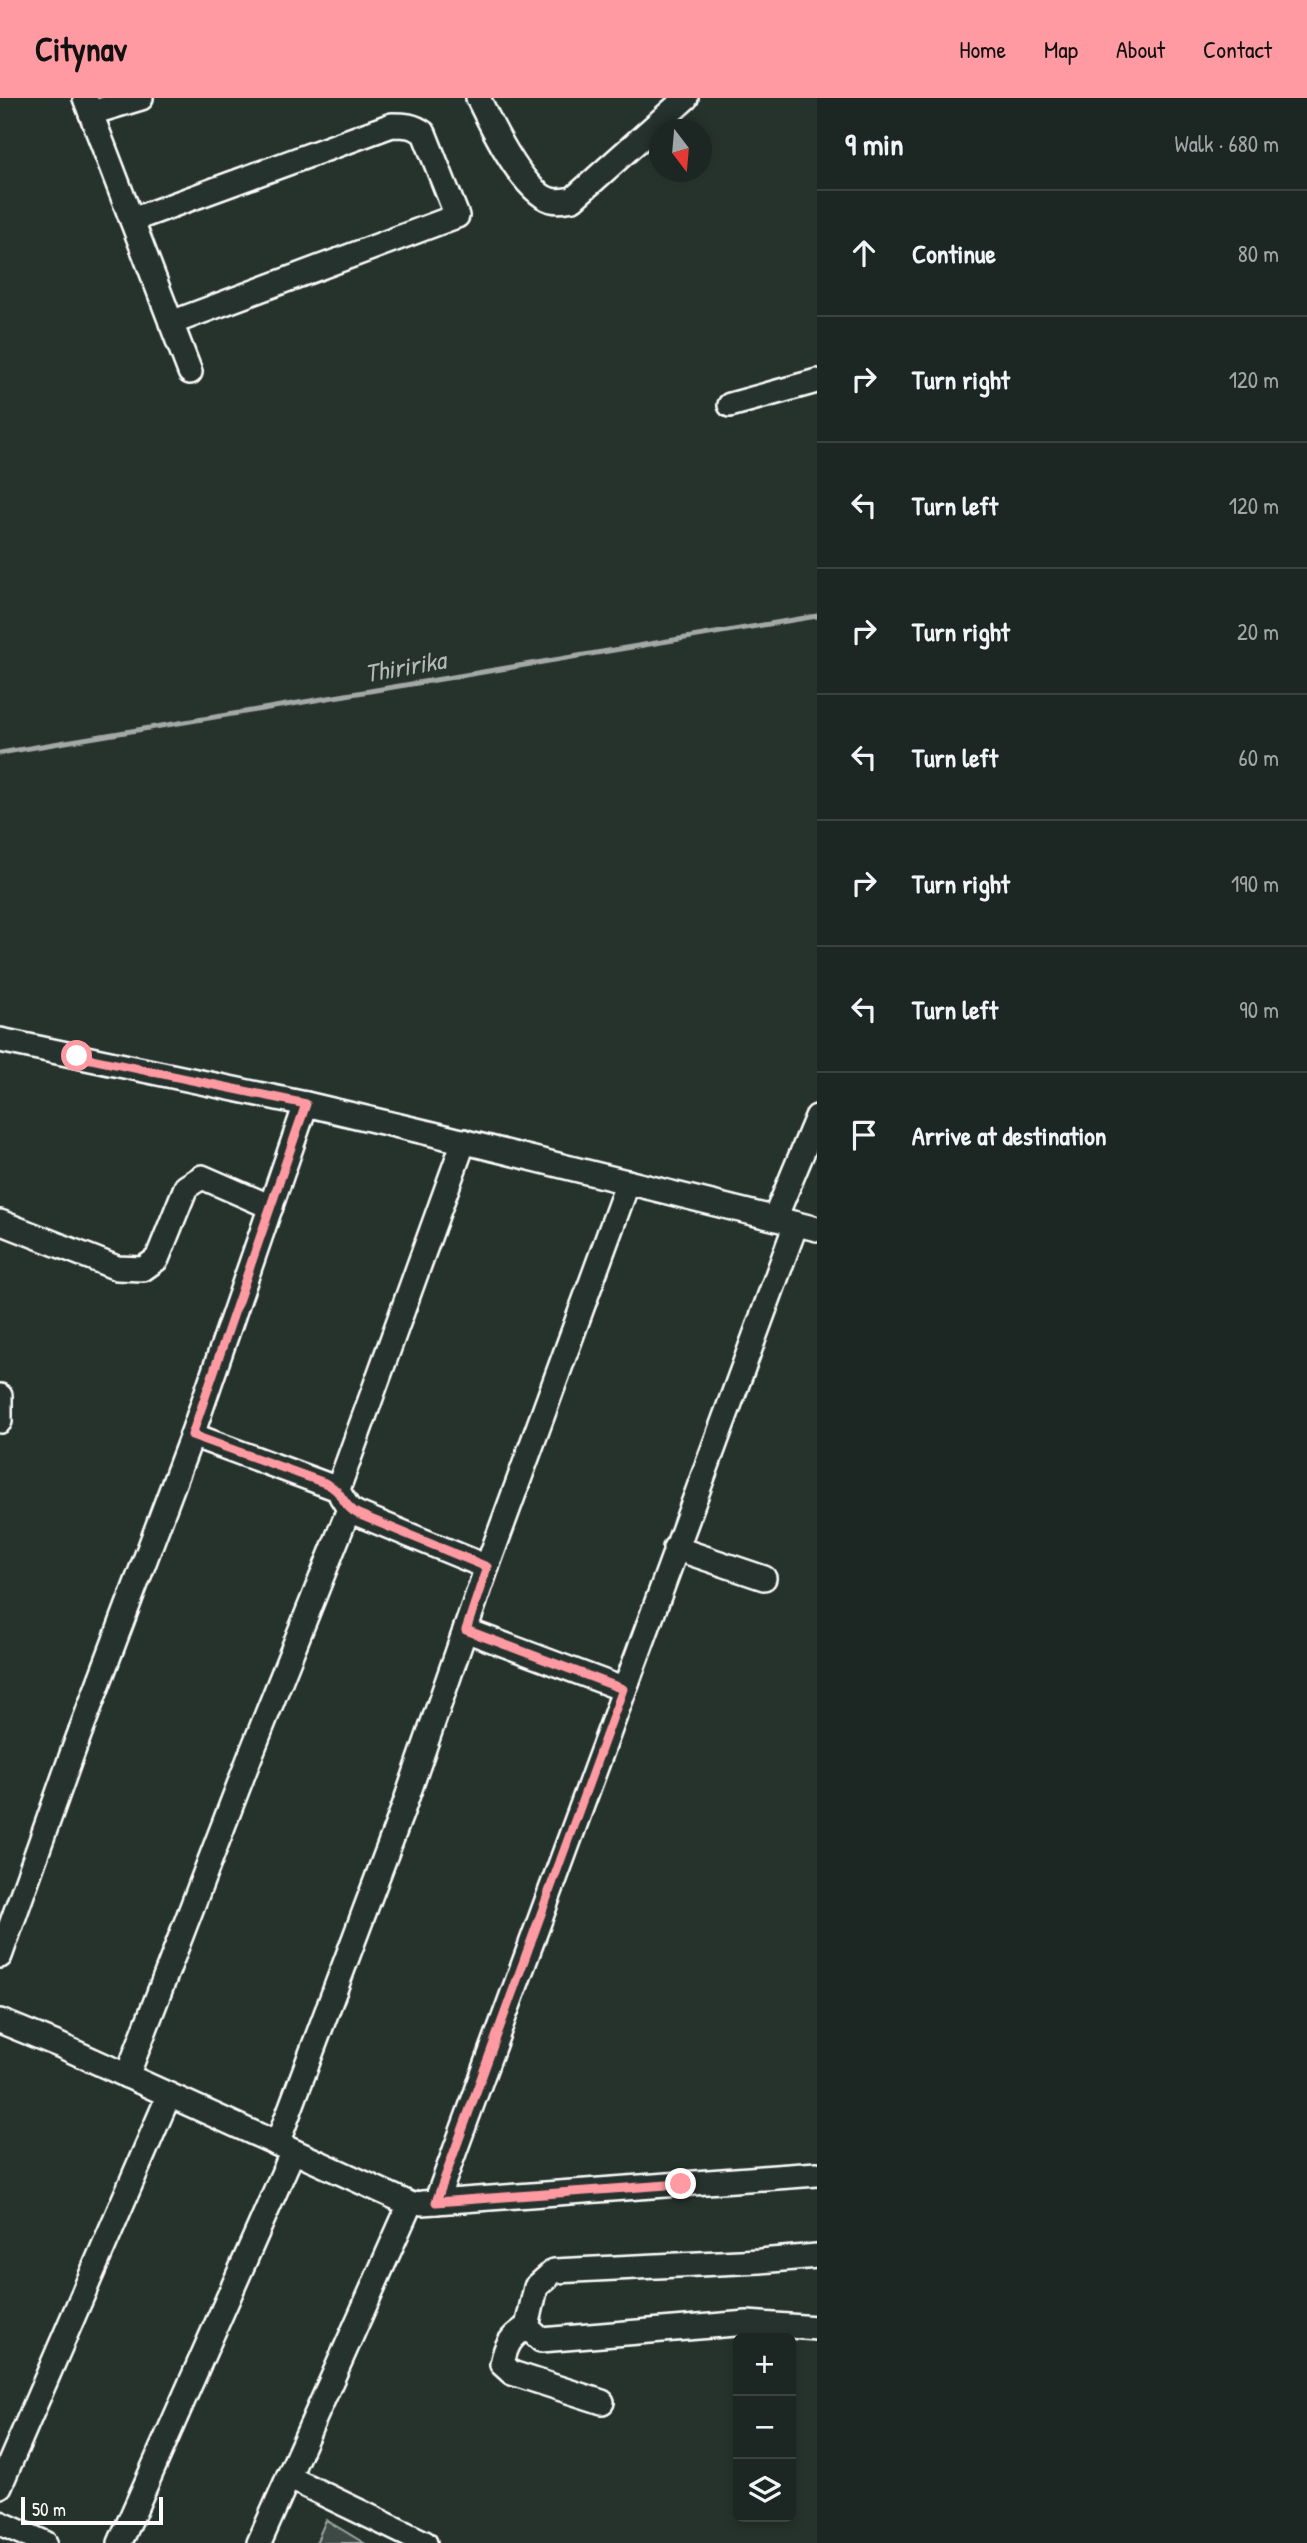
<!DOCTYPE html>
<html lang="en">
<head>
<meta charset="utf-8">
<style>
	:root { --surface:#1c2622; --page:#29322f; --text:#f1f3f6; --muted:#a0a5a5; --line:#3a4340; --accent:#ff9aa2 }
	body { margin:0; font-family:"Patrick Hand",sans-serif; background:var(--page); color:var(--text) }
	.controls { position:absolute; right:21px; bottom:21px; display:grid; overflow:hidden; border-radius:10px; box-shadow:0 4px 10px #0003 }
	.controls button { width:63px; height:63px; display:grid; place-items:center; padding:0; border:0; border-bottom:2px solid var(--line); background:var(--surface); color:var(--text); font:35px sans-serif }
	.compass { position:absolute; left:649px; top:21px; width:63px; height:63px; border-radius:50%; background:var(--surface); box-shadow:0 4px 10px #0003; rotate:164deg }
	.scale { position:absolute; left:21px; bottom:18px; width:142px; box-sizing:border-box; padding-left:7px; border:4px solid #fff; border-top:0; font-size:19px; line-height:24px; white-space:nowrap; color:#fff; -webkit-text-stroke:5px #26332d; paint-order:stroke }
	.stop { position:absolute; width:21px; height:21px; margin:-16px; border:5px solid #ff9aa2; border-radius:50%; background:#fff }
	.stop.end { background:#ff9aa2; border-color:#fff; box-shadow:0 2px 7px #0008 }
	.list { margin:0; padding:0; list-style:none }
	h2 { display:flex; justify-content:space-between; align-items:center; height:91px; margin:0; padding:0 28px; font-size:30px }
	h2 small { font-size:23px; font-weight:400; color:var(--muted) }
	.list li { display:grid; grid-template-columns:46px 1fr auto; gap:21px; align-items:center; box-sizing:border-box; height:126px; padding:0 28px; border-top:2px solid var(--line) }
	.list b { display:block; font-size:26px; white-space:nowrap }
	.list em { font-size:23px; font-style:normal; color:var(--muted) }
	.icon { flex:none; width:38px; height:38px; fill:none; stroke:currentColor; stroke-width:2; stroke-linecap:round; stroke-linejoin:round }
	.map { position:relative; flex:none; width:817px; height:2445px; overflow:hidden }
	header { display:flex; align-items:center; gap:42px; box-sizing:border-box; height:98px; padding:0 35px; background:var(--accent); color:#111 }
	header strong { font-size:33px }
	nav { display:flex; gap:38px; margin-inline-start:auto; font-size:24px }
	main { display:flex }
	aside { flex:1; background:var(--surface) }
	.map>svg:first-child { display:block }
	.green { fill:#3e4944; stroke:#9ea4a2; stroke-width:2 }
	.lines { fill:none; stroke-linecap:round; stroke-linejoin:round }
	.stream { stroke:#a4a9a7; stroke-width:5 }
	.street-casing { stroke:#fff; stroke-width:28 }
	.street { stroke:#26332d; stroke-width:23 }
	.route { stroke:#ff9aa2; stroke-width:9 }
	.labels { text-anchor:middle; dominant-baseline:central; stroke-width:6; stroke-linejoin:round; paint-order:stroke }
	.water-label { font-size:26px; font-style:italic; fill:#b3b8b6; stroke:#26332d }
</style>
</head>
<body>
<header>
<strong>Citynav</strong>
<nav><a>Home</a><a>Map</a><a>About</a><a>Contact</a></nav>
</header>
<main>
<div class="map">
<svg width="817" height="2445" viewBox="0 0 817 2445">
	<rect width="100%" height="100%" fill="#26332d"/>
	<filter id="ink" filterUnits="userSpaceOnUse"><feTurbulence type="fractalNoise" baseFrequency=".0143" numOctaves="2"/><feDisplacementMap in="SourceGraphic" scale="14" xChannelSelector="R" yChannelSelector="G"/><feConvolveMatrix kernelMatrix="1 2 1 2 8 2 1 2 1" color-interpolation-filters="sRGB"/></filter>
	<g filter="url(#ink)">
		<path class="green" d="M326,2422L364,2445H316Z"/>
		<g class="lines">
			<path class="stream" d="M0,655L817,518"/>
			<defs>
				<g id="street">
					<path d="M85,0L190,274"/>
					<path d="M478,0C491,27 523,94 551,102C558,104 566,102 573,101L686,0"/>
					<path d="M91,15L141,0"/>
					<path d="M132,122L392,27C405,27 413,27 424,35L457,118L171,225"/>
					<path d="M730,307L817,283"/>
					<path d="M0,942L306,1006L429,1035L817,1131"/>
					<path d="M775,1120L817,1019"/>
					<path d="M0,1124L117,1170L143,1171L157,1161L186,1089L202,1079L271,1109"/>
					<path d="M0,1298V1323"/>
					<path d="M192,1337L338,1391L464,1043"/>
					<path d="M341,1398L349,1411L358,1416L487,1469"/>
					<path d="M675,1450L764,1480"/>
					<path d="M465,1532L623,1591"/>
					<path d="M0,1858L72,1656L192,1337L306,1006"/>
					<path d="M0,1923L59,1947L410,2106L259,2445"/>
					<path d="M127,1978L249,1661L349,1411"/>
					<path d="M277,2046L403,1711L487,1469L628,1084"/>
					<path d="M436,2104L796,1126"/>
					<path d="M422,2105L817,2076"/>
					<path d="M817,2158L760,2163L554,2173L536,2189L527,2229L541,2242L747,2225L817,2230"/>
					<path d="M527,2229C510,2239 506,2247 502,2266L512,2275L602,2304"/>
					<path d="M288,2379L425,2445"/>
					<path d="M0,2388L169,1997"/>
					<path d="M0,2425L45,2445"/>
					<path d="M120,2445L293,2053"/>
				</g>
			</defs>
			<use href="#street" class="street-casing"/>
			<use href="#street" class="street"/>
		</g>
	</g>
	<g class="lines" filter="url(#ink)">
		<path class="route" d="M77,958L306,1006L192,1337L325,1385C345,1394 340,1406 358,1416L487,1469L466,1532L623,1591L436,2104L681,2086"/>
	</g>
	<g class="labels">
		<g class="water-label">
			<text transform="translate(405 568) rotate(-10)">Thiririka</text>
		</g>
	</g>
</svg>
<div class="controls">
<button>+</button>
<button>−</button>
<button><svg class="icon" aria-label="layers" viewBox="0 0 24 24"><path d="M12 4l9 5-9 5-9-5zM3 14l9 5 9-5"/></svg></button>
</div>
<svg class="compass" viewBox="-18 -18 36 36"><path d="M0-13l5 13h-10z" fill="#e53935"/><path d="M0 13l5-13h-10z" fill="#a0a5a5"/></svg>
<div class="scale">50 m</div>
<div class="stop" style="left:77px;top:958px"></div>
<div class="stop end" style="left:681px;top:2086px"></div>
</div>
<aside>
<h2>9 min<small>Walk · 680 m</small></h2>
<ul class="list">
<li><svg class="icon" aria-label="ahead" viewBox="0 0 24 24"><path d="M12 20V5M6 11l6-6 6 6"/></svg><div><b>Continue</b></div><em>80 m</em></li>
<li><svg class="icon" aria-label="right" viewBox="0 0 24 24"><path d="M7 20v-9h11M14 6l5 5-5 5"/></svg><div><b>Turn right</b></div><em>120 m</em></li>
<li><svg class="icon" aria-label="left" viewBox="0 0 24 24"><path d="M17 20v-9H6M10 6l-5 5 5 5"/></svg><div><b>Turn left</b></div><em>120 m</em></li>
<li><svg class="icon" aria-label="right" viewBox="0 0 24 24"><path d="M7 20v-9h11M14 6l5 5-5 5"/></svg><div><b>Turn right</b></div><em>20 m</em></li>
<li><svg class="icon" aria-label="left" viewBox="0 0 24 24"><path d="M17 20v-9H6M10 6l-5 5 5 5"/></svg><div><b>Turn left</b></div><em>60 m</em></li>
<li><svg class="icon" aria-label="right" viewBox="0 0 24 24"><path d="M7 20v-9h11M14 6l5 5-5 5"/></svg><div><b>Turn right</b></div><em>190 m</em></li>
<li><svg class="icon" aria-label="left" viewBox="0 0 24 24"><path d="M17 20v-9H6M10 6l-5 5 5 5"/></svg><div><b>Turn left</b></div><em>90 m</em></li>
<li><svg class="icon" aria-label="arrive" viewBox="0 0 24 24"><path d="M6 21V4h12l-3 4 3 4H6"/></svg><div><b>Arrive at destination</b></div></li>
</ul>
</aside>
</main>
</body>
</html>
